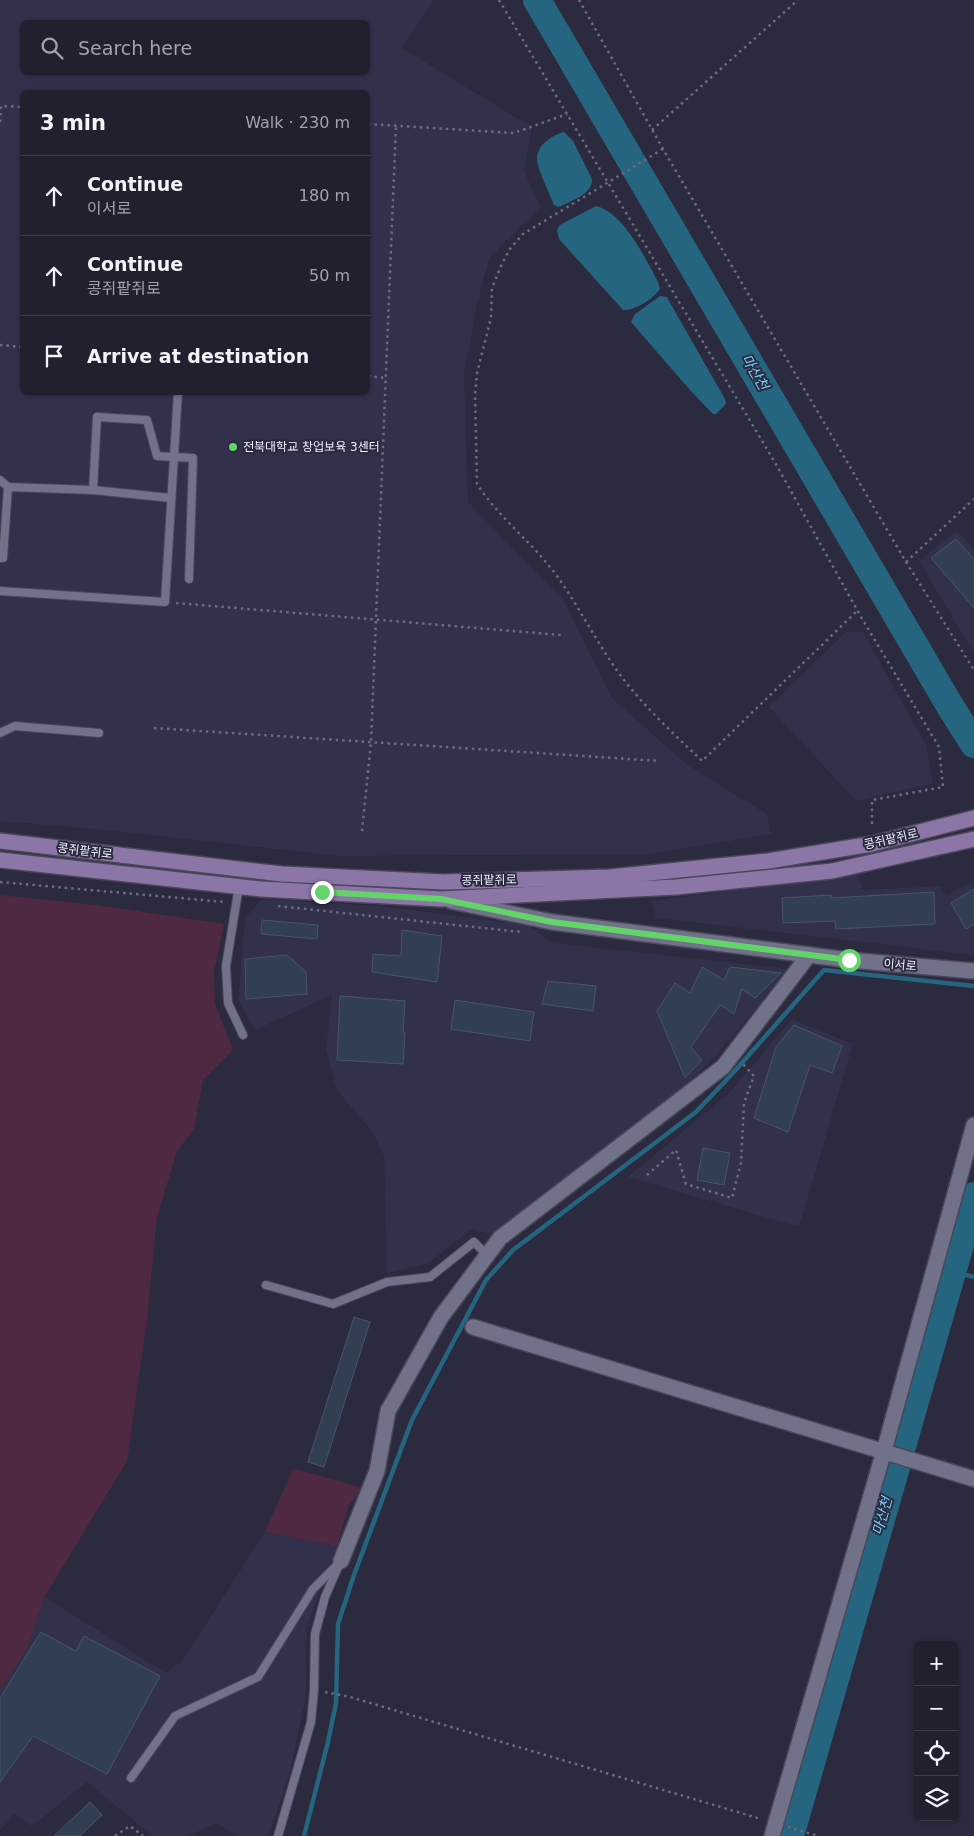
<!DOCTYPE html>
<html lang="en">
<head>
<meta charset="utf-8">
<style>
	:root { --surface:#20202e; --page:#282836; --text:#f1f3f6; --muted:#a2a3aa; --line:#3d3e4a }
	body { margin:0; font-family:"DejaVu Sans","Noto Sans KR",sans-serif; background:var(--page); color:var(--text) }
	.controls { position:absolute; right:15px; bottom:15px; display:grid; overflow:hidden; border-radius:8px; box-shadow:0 1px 4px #0004 }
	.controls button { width:45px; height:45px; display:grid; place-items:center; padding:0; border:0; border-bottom:1px solid var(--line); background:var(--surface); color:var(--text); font:25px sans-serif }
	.stop { position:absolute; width:15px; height:15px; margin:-11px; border:4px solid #63d469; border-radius:50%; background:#fff }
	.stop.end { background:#63d469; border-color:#fff; box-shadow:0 1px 5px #0008 }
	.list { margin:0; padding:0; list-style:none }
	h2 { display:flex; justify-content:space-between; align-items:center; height:65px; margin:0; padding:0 20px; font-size:21px }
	h2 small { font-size:16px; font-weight:400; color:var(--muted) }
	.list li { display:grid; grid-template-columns:32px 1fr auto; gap:15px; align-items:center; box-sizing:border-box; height:80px; padding:0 20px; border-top:1px solid var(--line) }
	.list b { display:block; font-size:19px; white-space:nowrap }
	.list p { margin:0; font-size:16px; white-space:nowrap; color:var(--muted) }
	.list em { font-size:16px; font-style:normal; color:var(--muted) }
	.icon { flex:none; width:28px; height:28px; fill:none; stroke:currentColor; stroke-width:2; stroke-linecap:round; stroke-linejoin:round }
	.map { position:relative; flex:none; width:974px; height:1836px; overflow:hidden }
	.search { position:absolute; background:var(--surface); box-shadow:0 1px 4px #0004; left:20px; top:20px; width:350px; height:55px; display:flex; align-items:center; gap:12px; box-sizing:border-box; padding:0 18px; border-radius:8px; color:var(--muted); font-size:19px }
	.panel { position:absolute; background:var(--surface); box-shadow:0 1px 4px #0004; left:20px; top:90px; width:350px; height:305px; border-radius:8px }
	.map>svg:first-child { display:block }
	.built { fill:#32304b; fill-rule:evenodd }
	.green { fill:#4f2941 }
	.water { fill:#266580 }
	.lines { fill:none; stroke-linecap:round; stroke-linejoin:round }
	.stream { stroke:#266580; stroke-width:4.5 }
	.river { stroke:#266580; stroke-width:28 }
	.building { fill:#323f52; stroke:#475569 }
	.service-casing { stroke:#494759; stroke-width:10 }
	.minor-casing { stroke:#494759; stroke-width:18 }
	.tertiary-casing { stroke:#494759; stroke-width:18 }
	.secondary-casing { stroke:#494759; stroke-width:18 }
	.path { stroke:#6d6c7e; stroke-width:2.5; stroke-dasharray:2.5 4; stroke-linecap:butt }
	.service { stroke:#717189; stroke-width:8 }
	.minor { stroke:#717189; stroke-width:15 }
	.tertiary { stroke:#717189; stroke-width:15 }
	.secondary { stroke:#8c76a7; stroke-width:15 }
	.route { stroke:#63d469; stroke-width:6 }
	.poi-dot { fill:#63d469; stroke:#2b2a3e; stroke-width:2 }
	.labels { text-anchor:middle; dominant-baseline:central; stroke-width:4; stroke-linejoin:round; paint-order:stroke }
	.poi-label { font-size:12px; fill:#f0f0fe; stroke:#2b2a3e; text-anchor:start }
	.street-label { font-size:12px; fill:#f0f0fe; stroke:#2b2a3e }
	.water-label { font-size:14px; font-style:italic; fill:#76d3fd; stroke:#2b2a3e }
</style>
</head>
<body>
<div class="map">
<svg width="974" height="1836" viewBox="0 0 974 1836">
	<rect width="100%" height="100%" fill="#2b2a3e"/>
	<g class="built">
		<path d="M0,0H433L402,48L532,127L524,170L534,195L541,207L489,258L477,305L464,374L468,502L563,599L612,698L686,764L767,814L771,834L650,854L339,856L116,831L0,821ZM22,22H368V72H22ZM22,92H368V392H22Z"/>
		<path d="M957,531L974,550V653L919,561Z"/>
		<path d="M846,632H863L926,745L933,783L856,801L769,707Z"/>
		<path d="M857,874L863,890L941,886L946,895L974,881V955L656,918L652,901Z"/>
		<path d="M262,899L380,906L528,925L553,943L789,969L714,1058L685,1086L491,1234L472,1229L427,1264L387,1273L384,1156L373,1133L337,1090L326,1049L332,995L255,1030L238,1000L245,918Z"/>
		<path d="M792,1019L853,1044L799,1227L628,1177L729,1093Z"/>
		<path d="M265,1532L337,1546L307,1626L306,1697L288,1780L268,1836H237L217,1823L188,1836H153L87,1782L32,1826L14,1814L0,1831V1689L26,1651L45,1597L166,1673L182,1661Z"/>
	</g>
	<g class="green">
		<path d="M0,895L97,905L224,924L214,972L215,1004L233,1050L203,1080L194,1129L177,1151L157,1217L147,1320L127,1461L45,1596L26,1651L0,1689Z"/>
		<path d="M293,1468L363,1488L349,1505L337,1546L265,1532Z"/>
	</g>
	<g class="water">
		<path d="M564,132L573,141L592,179C593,194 571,201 559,207L554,205C550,194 536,167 537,157C539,143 553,135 564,132Z"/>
		<path d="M596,206C623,212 646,259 658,282L660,289C653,299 635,311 623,310L559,239L557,230L560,225Z"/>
		<path d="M660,296L667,297L669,301L725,399L726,404L716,414H713L690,390L631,322L635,314Z"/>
	</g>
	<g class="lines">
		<g class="stream">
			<path d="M973,743L974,742"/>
			<path d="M952,1271L974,1277"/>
			<path d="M304,1836L328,1742L336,1703L338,1624L354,1575L412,1420L486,1280L513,1250L696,1112L732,1074L824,970L974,986"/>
		</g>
		<g class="river">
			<path d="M537,0L950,706L974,744"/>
			<path d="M790,1836L974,1196"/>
		</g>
	</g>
	<g class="building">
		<path d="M956,539L974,559V608L931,558Z"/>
		<path d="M974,889V924L966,929L951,903Z"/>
		<path d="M934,892L935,924L836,929L835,921L783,923L782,898L831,895V898Z"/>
		<path d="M262,920L318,925L317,939L261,934Z"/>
		<path d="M402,930L442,936L437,982L372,972L373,954L401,956Z"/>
		<path d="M287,955L306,972L307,994L246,999L245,959Z"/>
		<path d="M702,967L724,980L730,967L781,973L755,998L742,989L734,1014L720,1005L691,1047L702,1060L685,1078L657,1011L675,983L690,993Z"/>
		<path d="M548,981L596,986L593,1011L542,1004Z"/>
		<path d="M340,996L405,1001L403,1033H405L403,1064L337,1060Z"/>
		<path d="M455,1000L534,1012L530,1041L451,1029Z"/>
		<path d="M794,1025L842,1046L832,1073L810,1065L788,1132L754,1118L776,1047Z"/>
		<path d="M703,1148L730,1153L724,1185L697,1180Z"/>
		<path d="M354,1317L370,1322L324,1467L308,1462Z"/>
		<path d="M41,1632L76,1651L84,1636L160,1676L107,1774L33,1736L0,1782V1698Z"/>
		<path d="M90,1802L102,1815L80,1836H54Z"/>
	</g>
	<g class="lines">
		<defs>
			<g id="service">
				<path d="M0,480L8,487"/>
				<path d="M93,490L97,417L147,420L157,456L193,458L189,579"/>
				<path d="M0,558H3L8,487L93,490L171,498"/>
				<path d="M0,591L165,602L178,392"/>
				<path d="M0,733L15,726L99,733"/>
				<path d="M239,886L226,966L228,1003L243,1035"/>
				<path d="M266,1285L333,1304L387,1282L430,1277L474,1242L487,1255"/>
				<path d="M131,1778L175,1716L258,1677L313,1589L341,1561"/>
				<path d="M278,1836L311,1722L314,1690L315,1634L325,1597L339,1565"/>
			</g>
			<g id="minor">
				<path d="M473,1327L974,1479"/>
				<path d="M341,1561L377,1471L388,1411L441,1317L500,1238L723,1067L809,955"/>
				<path d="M772,1836L884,1451L974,1125"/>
			</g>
			<path id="tertiary" d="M451,901L552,922L849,960L974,971"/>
			<g id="secondary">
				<path d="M0,841L282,874L444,882L610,877L768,861L872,844L974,818"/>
				<path d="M0,860L261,889L441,899L676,887L832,871L974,839"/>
			</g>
		</defs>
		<use href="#service" class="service-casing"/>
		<use href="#minor" class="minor-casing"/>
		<use href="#tertiary" class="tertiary-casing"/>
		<use href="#secondary" class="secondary-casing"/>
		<g class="path">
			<path d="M499,0L777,466L861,617L939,747L943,787L872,800V828"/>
			<path d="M579,0L663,149L906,562L974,670"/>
			<path d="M0,122L1,106L22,107"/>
			<path d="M368,124L514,133L567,114"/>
			<path d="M652,130L798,0"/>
			<path d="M663,149L523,234L509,250L501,266L492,288L491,318L477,373L475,395L477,484C499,518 533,543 557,576C579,607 596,641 618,672C642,705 673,733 702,761L857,611"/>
			<path d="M0,345L22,347"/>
			<path d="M368,376L385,378"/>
			<path d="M906,562L974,499"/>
			<path d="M176,603L561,635"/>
			<path d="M154,728L660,761"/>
			<path d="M362,831L371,742L396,125"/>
			<path d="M0,882L225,902"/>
			<path d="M278,906L521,932"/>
			<path d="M647,1175L676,1150L686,1184L732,1198L741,1163L744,1103L754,1076L743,1064"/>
			<path d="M325,1692L350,1697L761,1819"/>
			<path d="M788,1827L818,1836"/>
			<path d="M115,1836L130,1826L143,1836"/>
		</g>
		<use href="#service" class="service"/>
		<use href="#minor" class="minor"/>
		<use href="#tertiary" class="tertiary"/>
		<use href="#secondary" class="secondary"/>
	</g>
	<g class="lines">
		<path class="route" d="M322,892L441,899L552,922L849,960"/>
	</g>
	<circle class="poi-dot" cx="233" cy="447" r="5"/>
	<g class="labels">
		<g class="poi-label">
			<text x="243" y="447">전북대학교 창업보육 3센터</text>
		</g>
		<g class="street-label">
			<text transform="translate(891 839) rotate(-13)">콩쥐팥쥐로</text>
			<text transform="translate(85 851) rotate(7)">콩쥐팥쥐로</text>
			<text transform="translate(489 880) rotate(-1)">콩쥐팥쥐로</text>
			<text transform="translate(900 965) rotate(5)">이서로</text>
		</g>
		<g class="water-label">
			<text transform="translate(755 372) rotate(60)">마산천</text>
			<text transform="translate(882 1516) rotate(-74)">마산천</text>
		</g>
	</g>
</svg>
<div class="controls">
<button>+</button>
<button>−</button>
<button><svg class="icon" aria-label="locate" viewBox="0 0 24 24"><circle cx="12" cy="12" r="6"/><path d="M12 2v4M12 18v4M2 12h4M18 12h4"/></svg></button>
<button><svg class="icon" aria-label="layers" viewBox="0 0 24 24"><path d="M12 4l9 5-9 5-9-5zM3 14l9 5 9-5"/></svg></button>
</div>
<div class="stop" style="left:849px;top:960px"></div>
<div class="stop end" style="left:322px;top:892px"></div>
<div class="search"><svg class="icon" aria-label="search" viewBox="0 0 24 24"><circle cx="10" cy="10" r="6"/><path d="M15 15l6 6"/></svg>Search here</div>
<section class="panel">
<h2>3 min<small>Walk · 230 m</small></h2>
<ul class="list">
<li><svg class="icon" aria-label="ahead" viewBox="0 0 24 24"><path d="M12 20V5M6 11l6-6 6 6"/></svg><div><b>Continue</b><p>이서로</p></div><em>180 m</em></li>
<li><svg class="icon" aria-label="ahead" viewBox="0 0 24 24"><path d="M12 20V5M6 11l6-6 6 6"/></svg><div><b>Continue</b><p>콩쥐팥쥐로</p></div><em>50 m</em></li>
<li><svg class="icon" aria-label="arrive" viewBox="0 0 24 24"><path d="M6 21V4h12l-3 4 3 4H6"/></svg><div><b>Arrive at destination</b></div></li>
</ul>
</section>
</div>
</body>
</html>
